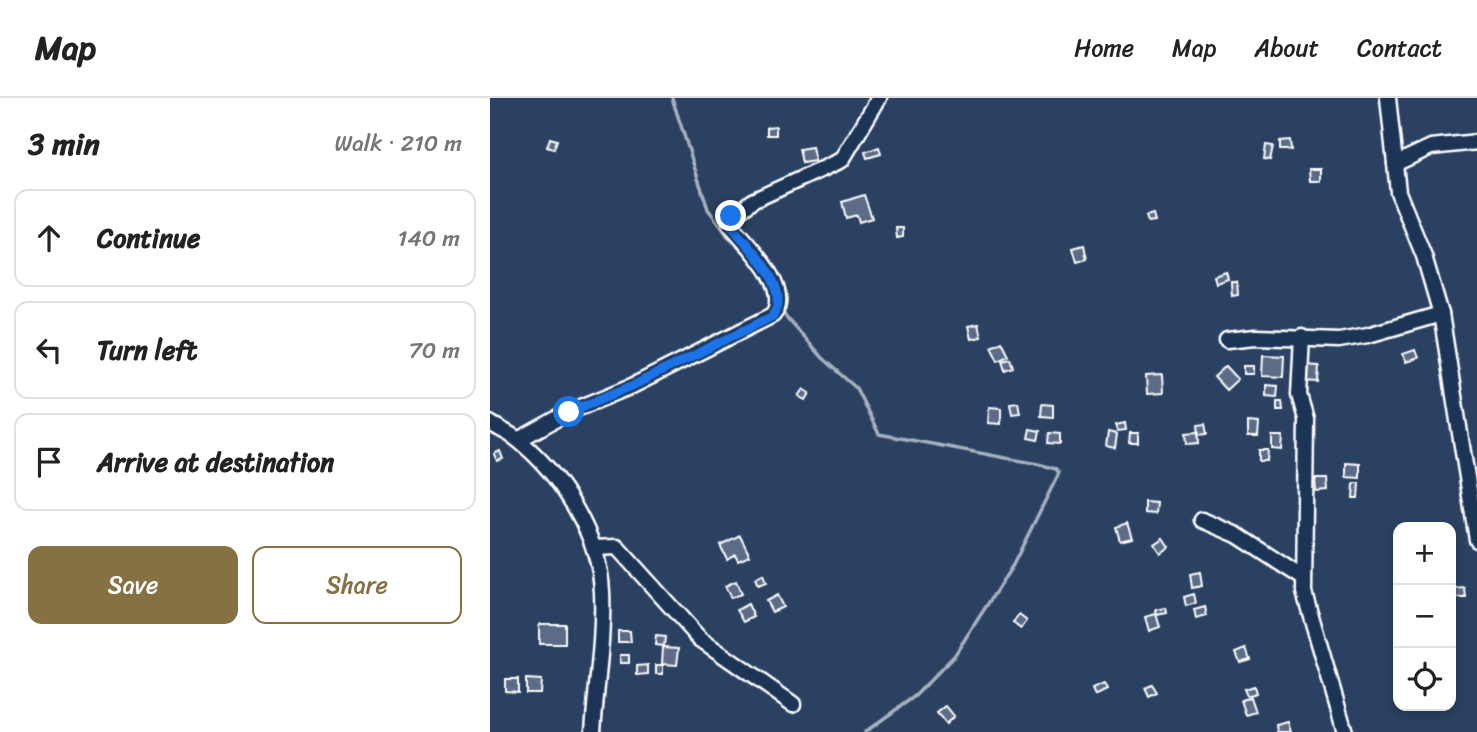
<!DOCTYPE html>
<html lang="en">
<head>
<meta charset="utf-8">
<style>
	:root { --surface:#fff; --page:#f6f6f6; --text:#222; --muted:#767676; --line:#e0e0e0; --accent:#857141 }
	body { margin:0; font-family:Sriracha,sans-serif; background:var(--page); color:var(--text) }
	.controls { position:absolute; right:21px; bottom:21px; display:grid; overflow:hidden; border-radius:14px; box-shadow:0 4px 10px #0003 }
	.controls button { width:63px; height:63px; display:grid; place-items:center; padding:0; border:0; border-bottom:2px solid var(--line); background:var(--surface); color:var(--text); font:35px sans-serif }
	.stop { position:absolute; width:21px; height:21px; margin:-16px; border:5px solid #1a73e8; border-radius:50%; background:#fff }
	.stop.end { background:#1a73e8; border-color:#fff; box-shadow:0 2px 7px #0008 }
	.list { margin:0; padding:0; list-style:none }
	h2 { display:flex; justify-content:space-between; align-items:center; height:91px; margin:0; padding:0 28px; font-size:30px }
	h2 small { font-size:23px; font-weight:400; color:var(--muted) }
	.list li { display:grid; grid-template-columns:46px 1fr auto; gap:21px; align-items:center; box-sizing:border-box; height:98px; margin:0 14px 14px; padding:0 14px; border:2px solid var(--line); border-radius:14px }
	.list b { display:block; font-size:26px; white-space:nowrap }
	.list em { font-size:23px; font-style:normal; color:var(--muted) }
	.actions { display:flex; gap:14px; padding:21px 28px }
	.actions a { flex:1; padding:16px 0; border:2px solid var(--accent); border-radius:14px; text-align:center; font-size:24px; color:var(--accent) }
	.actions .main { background:var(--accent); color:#fff }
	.icon { flex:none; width:38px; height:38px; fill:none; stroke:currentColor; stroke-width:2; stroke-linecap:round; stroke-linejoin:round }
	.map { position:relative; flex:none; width:987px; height:634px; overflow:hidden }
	header { display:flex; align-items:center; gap:42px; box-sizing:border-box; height:98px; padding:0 35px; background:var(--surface); border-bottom:2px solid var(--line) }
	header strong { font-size:33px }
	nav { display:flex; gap:38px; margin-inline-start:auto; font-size:24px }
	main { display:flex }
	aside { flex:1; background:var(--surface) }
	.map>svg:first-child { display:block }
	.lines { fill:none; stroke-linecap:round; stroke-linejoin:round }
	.stream { stroke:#a7b1be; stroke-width:3.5 }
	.building { fill:#5b6c86; stroke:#fff; stroke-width:2 }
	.minor-casing { stroke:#fff; stroke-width:19 }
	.minor { stroke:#1d3557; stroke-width:14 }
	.route { stroke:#1a73e8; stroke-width:9 }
</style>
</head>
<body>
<header>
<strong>Map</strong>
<nav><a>Home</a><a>Map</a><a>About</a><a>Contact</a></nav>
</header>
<main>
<aside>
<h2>3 min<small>Walk · 210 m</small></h2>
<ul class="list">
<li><svg class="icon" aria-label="ahead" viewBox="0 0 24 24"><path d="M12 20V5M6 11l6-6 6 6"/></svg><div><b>Continue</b></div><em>140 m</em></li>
<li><svg class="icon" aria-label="left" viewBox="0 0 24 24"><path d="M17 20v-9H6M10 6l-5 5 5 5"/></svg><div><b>Turn left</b></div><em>70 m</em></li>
<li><svg class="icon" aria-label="arrive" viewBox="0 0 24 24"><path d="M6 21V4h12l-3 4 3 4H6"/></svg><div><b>Arrive at destination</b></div></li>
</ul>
<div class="actions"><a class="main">Save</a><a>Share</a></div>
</aside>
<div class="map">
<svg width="987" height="634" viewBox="0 0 987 634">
	<rect width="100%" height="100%" fill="#2a4161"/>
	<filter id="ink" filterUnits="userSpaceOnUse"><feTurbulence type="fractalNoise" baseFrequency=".0143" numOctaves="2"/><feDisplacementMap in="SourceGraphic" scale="14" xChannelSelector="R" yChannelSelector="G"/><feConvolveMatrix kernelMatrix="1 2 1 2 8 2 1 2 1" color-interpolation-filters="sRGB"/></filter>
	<g filter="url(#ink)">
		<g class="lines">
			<g class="stream">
				<path d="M182,0L218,111L240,141L259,158"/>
				<path d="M291,213L332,260L366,290L389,336L548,366L566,371L569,375L523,467L464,558L425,598L375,634"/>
			</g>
		</g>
		<g class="building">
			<path d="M286,28V37H277V29Z"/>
			<path d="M60,40L67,42L64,51L57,49Z"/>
			<path d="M800,42L801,52H790V43Z"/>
			<path d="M776,47L783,48L780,62L774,61Z"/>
			<path d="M322,49L325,63L312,65L309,51Z"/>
			<path d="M389,49L391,56L377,60L375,54Z"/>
			<path d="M819,71H831V83H820Z"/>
			<path d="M374,97L382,120L369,124L367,117L356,120L352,104Z"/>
			<path d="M663,116L665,123L658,124L656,118Z"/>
			<path d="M406,130H413V139L407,140Z"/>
			<path d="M594,147L597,161L587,164L583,150Z"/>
			<path d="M736,174L738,181L726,185L724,178Z"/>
			<path d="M741,184H747L748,197L742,198Z"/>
			<path d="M488,226L491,239L481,241L478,228Z"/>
			<path d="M511,243L518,257L508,262L501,248Z"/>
			<path d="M925,252L928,260L916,264L913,256Z"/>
			<path d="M773,257L794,258L793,279L772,278Z"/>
			<path d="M520,260L523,269L515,272L512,262Z"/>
			<path d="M814,267L829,268L828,284L813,283Z"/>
			<path d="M736,268L748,281L736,292L724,279Z"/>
			<rect x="754" y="268" width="10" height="8"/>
			<path d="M672,277L673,295L657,296L656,278Z"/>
			<path d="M776,287L788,288L787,299L776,298Z"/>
			<path d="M314,291L320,295L316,302L309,298Z"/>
			<path d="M787,303H792L793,312H787Z"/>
			<path d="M528,304L530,315L522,316L520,305Z"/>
			<path d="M552,306L563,307V319L551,318Z"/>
			<path d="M499,309L511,310V326L498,325Z"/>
			<path d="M758,324L769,325L768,338H758Z"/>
			<path d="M635,325L636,332L628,333L626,327Z"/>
			<path d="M715,326L717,336L709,337L708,327Z"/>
			<path d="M540,331L550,333L548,342L538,340Z"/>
			<path d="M618,334L627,336L625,350L616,348Z"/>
			<path d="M708,334L709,345L697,346L696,335Z"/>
			<path d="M559,335L570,336V346L558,345Z"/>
			<path d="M640,335H648V345H639Z"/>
			<path d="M782,338H793L792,352L782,351Z"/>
			<path d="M769,352H778L777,363H769Z"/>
			<path d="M10,353L13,361L7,363L4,356Z"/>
			<path d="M856,365L870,366V380L856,379Z"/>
			<path d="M825,381H837L838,393L826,394Z"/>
			<path d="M864,385H869L868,400H863Z"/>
			<path d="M655,404L667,405L666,416L655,415Z"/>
			<path d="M637,425L642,440L630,443L626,429Z"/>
			<path d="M250,437L260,457L248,462L245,456L237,461L230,447Z"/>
			<path d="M673,440L679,449L670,455L664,446Z"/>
			<path d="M710,474L712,488L702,490L700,476Z"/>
			<path d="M273,477L276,485L268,488L265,481Z"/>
			<path d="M246,483L251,496L241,500L235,488Z"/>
			<path d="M975,490L976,500H965L964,491Z"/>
			<path d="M704,496L706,505L696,508L694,499Z"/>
			<path d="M287,497L293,509L282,514L276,503Z"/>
			<path d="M258,506L264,519L254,524L247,512Z"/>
			<path d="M715,509L717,518L706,521L704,512Z"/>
			<path d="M676,510L677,515L667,517L666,512Z"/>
			<path d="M666,516L670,529L659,533L655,519Z"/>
			<path d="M529,517L537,523L531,531L523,525Z"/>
			<rect x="49" y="526" width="26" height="20"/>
			<path d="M128,533H140L141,544H128Z"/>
			<path d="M166,538L175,539L174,548L165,547Z"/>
			<path d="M173,549L189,550L187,567L172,566Z"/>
			<path d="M756,550L760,561L750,564L746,554Z"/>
			<rect x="130" y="557" width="9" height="8"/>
			<path d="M158,567V576L147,577V568Z"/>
			<rect x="166" y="567" width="7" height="9"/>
			<path d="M15,581H28V594L15,593Z"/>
			<path d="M36,581L51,582L50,595H36Z"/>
			<path d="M614,586L617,592L605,598L602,591Z"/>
			<path d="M662,587L667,595L659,599L655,590Z"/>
			<path d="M764,588L766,595L757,598L754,591Z"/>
			<path d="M761,599L766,614L756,617L751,602Z"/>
			<path d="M456,608L464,618L456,626L447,615Z"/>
			<path d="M798,624L801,634H787L786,627Z"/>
		</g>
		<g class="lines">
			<defs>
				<g id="minor">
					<path d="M898,0L908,94L934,158L951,216L987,442"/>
					<path d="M905,66L941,49L987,44"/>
					<path d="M812,239L809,297L816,321L814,494L855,634"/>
					<path d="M737,242L766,239L849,242L878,237L951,216"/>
					<path d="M0,325C9,331 20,335 28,342C71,376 110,439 112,494C114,540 106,587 103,634"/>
					<path d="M28,342L79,314L142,288L283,217C304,190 256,146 240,126V120L262,103L352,62L389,0"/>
					<path d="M712,422L747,437L813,480"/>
					<path d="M104,450L127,449L210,541L303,606"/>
				</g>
			</defs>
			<use href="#minor" class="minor-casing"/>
			<use href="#minor" class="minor"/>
		</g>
	</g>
	<g class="lines" filter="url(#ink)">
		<path class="route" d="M79,314L142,288L283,218C304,190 256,147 240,126L241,118"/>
	</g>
</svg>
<div class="controls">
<button>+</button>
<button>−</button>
<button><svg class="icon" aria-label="locate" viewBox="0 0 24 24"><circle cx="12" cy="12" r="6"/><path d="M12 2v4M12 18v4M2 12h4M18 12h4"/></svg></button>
</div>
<div class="stop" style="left:79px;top:314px"></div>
<div class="stop end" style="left:241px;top:118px"></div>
</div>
</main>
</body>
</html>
